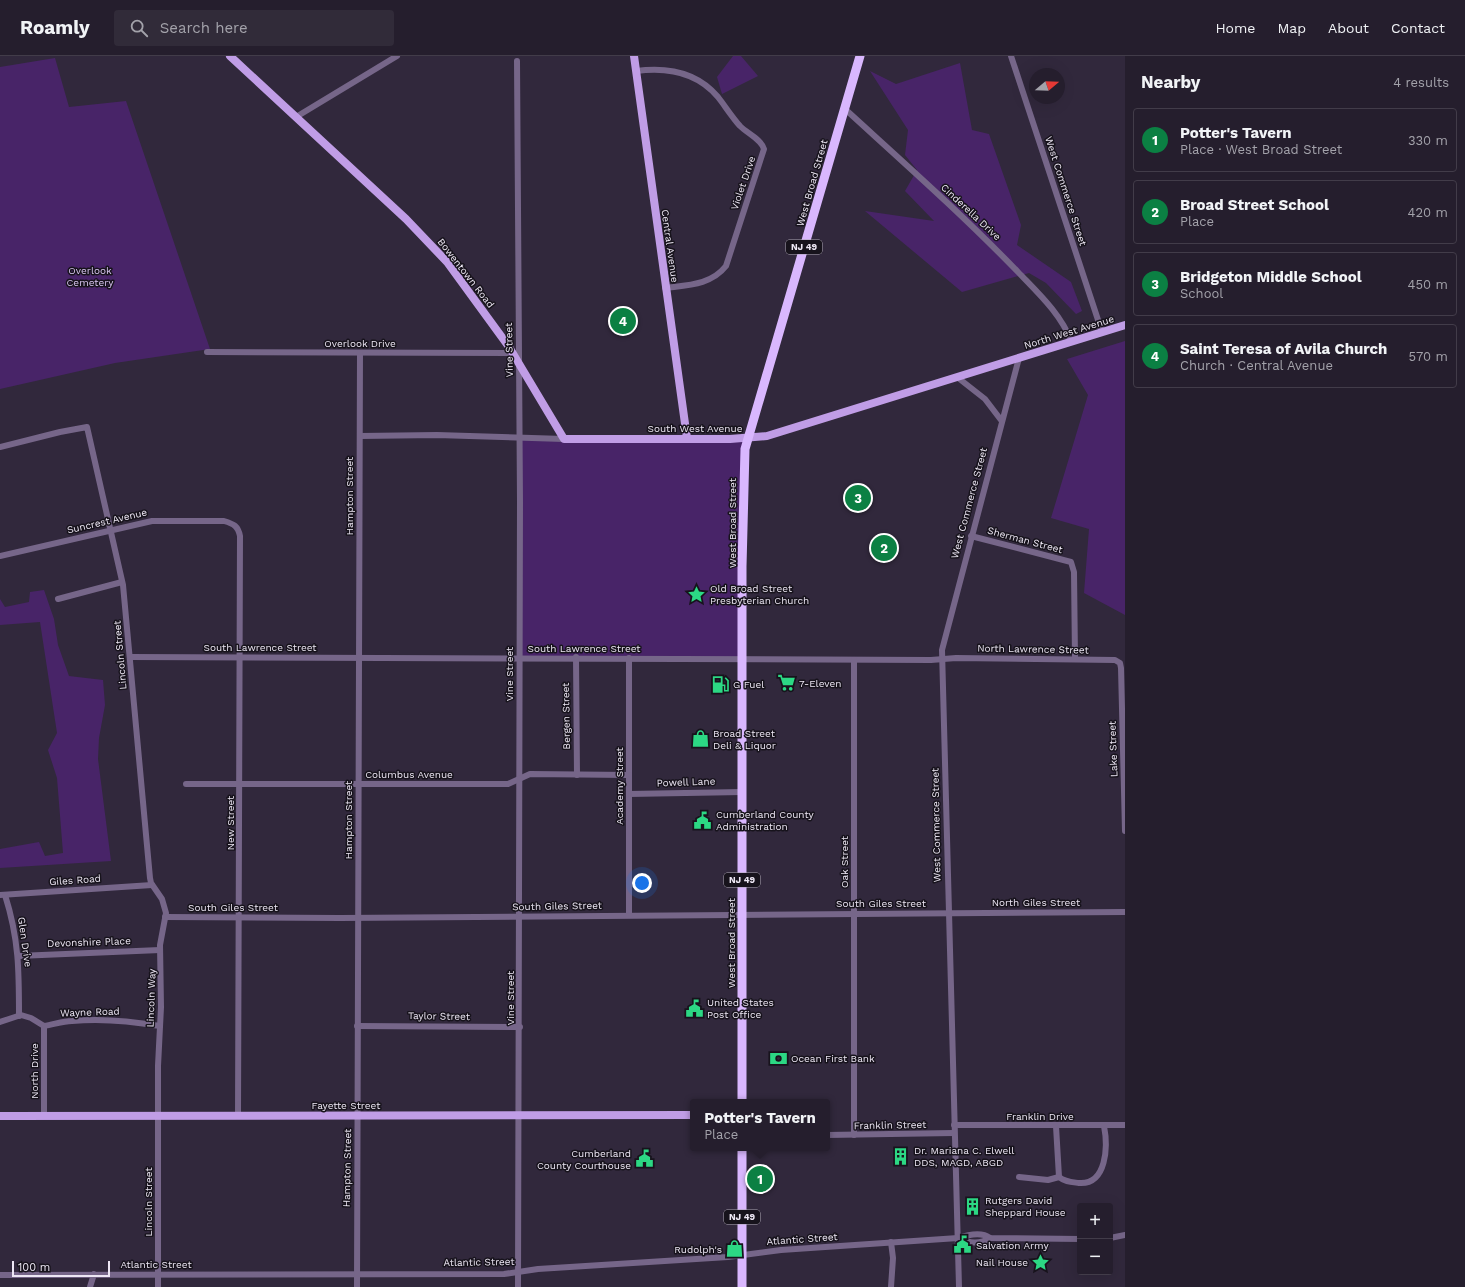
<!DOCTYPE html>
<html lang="en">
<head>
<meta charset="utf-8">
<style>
	:root { --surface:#251e2d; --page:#312b39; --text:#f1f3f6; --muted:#a3a2aa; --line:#423c49; --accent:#0b8043 }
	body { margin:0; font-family:"Work Sans",sans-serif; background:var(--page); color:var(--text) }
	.controls { position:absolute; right:12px; bottom:12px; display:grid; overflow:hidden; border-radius:4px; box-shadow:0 4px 16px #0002 }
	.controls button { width:36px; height:36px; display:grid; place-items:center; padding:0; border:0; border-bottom:1px solid var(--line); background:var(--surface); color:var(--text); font:20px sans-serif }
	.compass { position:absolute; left:1029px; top:12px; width:36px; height:36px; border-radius:50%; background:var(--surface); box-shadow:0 4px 16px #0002; rotate:71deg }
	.scale { position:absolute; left:12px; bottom:10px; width:98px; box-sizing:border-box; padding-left:4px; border:2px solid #ede7f4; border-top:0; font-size:11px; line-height:14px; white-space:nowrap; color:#ede7f4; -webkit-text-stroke:3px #17131c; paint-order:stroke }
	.you { position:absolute; left:642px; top:827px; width:14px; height:14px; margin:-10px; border:3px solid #fff; border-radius:50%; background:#1a73e8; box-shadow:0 0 0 6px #1a73e833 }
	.badge { display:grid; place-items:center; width:26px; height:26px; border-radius:50%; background:var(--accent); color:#fff; font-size:13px; font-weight:700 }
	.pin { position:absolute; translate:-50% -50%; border:2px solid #fff; box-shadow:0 1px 4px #0006 }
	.popup { position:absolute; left:690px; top:1043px; width:140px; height:52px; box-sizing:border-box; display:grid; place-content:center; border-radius:4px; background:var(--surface); filter:drop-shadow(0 1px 3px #0005); font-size:13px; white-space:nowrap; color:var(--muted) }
	.popup b { font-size:15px; color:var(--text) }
	.popup::after { content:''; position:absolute; left:50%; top:100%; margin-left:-8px; border:8px solid transparent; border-top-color:var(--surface) }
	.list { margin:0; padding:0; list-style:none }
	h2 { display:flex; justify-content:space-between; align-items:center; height:52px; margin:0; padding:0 16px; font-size:17px }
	h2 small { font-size:13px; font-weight:400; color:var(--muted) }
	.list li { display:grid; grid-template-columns:26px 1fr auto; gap:12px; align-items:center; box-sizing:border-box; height:64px; margin:0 8px 8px; padding:0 8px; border:1px solid var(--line); border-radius:4px }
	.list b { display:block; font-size:15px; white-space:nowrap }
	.list p { margin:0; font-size:13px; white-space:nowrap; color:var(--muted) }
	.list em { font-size:13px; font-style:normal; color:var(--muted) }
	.icon { flex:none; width:22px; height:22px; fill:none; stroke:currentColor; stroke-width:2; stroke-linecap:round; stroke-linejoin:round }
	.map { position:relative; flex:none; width:1125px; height:1231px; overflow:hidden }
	header { display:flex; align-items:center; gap:24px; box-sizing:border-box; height:56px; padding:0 20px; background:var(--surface); border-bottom:1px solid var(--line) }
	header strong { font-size:19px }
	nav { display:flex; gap:22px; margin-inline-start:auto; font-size:14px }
	.search { width:280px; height:36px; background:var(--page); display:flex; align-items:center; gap:10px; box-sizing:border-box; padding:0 14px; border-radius:4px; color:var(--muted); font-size:15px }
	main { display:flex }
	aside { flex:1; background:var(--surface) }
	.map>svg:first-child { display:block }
	.green { fill:#482468 }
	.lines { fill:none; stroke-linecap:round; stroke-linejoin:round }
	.minor { stroke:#766689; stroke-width:6 }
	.major { stroke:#c09de6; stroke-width:8 }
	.highway { stroke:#d9b7fe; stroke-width:9 }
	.labels { text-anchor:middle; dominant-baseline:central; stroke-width:3; stroke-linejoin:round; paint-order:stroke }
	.shield { fill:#17131c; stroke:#ada7b3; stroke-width:1 }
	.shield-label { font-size:9px; font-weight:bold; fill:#ede7f4 }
	.street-label { font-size:10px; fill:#ede7f4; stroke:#17131c }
	.park-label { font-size:10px; fill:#dbc7f3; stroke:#17131c }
	.poi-label { font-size:10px; fill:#ede7f4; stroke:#17131c; text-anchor:start }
</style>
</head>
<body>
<header>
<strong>Roamly</strong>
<div class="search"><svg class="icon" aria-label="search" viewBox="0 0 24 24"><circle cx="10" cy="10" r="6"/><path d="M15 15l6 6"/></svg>Search here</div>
<nav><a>Home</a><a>Map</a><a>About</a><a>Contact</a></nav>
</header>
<main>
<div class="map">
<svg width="1125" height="1231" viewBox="0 0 1125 1231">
	<rect width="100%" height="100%" fill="#31283c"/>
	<g class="green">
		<path d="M733,0H741L758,20L722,38L717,21Z"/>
		<path d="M55,2L69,51L126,45L210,293L115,307L0,333V11Z"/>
		<path d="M960,7L972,74L989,78L1021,169L1017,189L1071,226L1082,255L1076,258L1046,227L1029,217L962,236L865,155L934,165L905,135L917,114L905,99L908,74L870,15L896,28Z"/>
		<path d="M1125,285V559L1084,537L1089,473L1051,462L1088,339L1067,303Z"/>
		<path d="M520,381L747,383L742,602L519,601Z"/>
		<path d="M44,534L54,563L58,589L69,620L103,624L105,649L99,682L98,703L111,805L0,812V793L39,786L45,800L63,797L57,722L48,694L57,677L40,566L0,569V543L5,551L29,546L30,536Z"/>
	</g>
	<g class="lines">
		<g class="minor">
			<path d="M1011,0L1102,276"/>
			<path d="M517,5L520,446L518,1231"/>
			<path d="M636,15C666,11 697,16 718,41C725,50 732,61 740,70C748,78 761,83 764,93L726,210C711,229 688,229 665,232"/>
			<path d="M845,53C903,106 963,159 1018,216C1038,237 1061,258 1071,285"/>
			<path d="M296,61L397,0"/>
			<path d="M207,296L513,297"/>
			<path d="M957,321L985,343L1001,364"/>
			<path d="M360,380L437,379L564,383"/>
			<path d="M0,391L60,376L87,371L123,529L150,822L151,827L162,843L166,857L160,889L161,951L158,1010V1231"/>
			<path d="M971,480L1071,506L1074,516L1075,603"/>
			<path d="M0,500L152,465H224C234,468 238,470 240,480L238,1060"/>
			<path d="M58,543L122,526"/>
			<path d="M130,601L931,604L956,602L1115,604L1120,607L1121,612L1125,775"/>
			<path d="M576,601L577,719"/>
			<path d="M629,602V859"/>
			<path d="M186,728H508L530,718L629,719"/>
			<path d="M629,738L742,736"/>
			<path d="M0,839L152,829"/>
			<path d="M5,839C19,883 19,915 19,960"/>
			<path d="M165,861L340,862L1125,856"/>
			<path d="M18,900L160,894"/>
			<path d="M0,966L21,959L31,962L44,970C53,969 62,965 72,965C102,962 131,965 160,970"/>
			<path d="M357,970L520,971"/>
			<path d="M44,1060V970"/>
			<path d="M954,1069H1125"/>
			<path d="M1056,1070L1059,1121C1065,1126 1071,1126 1079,1127C1107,1129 1108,1090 1104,1070"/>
			<path d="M827,1079L954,1077"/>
			<path d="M854,1079V604"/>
			<path d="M1019,1121L1048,1124L1059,1121"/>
			<path d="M958,1182C968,1187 979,1189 990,1182"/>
			<path d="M1110,1182L1125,1179"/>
			<path d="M891,1186L893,1202L891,1231"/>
			<path d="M0,1219L504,1218L538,1213L728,1201L781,1194L958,1182C967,1179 981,1175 990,1182L1080,1183"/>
			<path d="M90,1231L94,1218"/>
			<path d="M357,1231L360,297"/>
			<path d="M959,1231L942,594L1019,302"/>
		</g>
		<g class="major">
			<path d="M230,0L406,163L447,206L509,291L564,383H730L767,380L1125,269"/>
			<path d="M634,0L687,382"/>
			<path d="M0,1060L693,1059"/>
		</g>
		<g class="highway">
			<path d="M742,1046V511L745,393L860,0"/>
			<path d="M742,1092V1231"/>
		</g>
	</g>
	<defs>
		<symbol id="sight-bare" viewBox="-9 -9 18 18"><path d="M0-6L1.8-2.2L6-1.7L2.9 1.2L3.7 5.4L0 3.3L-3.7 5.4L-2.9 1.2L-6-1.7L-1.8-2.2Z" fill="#2cd884" stroke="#17131c" stroke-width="2.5" paint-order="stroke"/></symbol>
		<symbol id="supermarket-bare" viewBox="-9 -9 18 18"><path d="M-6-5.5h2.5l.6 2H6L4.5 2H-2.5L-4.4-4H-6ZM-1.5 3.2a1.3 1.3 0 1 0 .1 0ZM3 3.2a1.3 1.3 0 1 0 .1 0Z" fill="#2cd884" stroke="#17131c" stroke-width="2.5" paint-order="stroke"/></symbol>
		<symbol id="fuel-bare" viewBox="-9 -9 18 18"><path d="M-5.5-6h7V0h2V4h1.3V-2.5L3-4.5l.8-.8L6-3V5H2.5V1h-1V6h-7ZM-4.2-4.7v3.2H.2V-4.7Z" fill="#2cd884" stroke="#17131c" stroke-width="2.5" paint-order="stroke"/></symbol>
		<symbol id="shop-bare" viewBox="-9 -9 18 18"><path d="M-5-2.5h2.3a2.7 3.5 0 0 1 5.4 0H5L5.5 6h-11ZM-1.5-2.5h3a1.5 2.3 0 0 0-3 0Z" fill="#2cd884" stroke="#17131c" stroke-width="2.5" paint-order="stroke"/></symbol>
		<symbol id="civic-bare" viewBox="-9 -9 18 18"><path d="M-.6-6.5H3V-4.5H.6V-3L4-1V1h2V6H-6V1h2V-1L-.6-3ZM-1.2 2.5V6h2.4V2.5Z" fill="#2cd884" stroke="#17131c" stroke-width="2.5" paint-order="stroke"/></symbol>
		<symbol id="bank-bare" viewBox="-9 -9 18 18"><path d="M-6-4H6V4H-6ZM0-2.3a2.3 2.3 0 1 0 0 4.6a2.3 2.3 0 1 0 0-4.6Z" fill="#2cd884" stroke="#17131c" stroke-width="2.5" paint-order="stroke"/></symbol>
		<symbol id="building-bare" viewBox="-9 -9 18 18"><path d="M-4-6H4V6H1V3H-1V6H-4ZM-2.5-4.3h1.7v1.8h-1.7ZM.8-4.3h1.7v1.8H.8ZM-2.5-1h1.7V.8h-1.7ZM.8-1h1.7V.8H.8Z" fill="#2cd884" stroke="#17131c" stroke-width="2.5" paint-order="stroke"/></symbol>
	</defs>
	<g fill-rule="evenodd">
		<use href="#sight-bare" x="684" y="526" width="25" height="25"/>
		<use href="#supermarket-bare" x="774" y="614" width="25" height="25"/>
		<use href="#fuel-bare" x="708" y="616" width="25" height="25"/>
		<use href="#shop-bare" x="688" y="670" width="25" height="25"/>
		<use href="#civic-bare" x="690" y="752" width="25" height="25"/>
		<use href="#civic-bare" x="682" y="940" width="25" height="25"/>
		<use href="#bank-bare" x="766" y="990" width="25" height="25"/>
		<use href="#building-bare" x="888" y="1088" width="25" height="25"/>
		<use href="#civic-bare" x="632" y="1090" width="25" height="25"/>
		<use href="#building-bare" x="960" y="1138" width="25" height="25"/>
		<use href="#civic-bare" x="950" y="1176" width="25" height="25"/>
		<use href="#shop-bare" x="722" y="1180" width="25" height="25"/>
		<use href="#sight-bare" x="1028" y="1194" width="25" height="25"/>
	</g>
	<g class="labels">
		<g class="shield">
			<rect x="786" y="184" width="36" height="14" rx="3"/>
			<rect x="724" y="817" width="36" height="14" rx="3"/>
			<rect x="724" y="1154" width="36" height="14" rx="3"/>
		</g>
		<g class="shield-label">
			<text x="804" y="191">NJ 49</text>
			<text x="742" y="824">NJ 49</text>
			<text x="742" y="1161">NJ 49</text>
		</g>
		<g class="street-label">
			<text transform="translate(743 127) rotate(-71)">Violet Drive</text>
			<text transform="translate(812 127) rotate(-74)">West Broad Street</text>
			<text transform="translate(1066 135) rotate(72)">West Commerce Street</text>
			<text transform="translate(971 156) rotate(43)">Cinderella Drive</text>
			<text transform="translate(670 190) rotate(82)">Central Avenue</text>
			<text transform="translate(466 217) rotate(52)">Bowentown Road</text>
			<text transform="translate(1069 276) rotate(-17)">North West Avenue</text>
			<text x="360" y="287">Overlook Drive</text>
			<text transform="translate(509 294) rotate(-91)">Vine Street</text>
			<text x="695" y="372">South West Avenue</text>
			<text transform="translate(349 440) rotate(-90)">Hampton Street</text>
			<text transform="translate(969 447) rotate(-75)">West Commerce Street</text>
			<text transform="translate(107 465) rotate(-13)">Suncrest Avenue</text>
			<text transform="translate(732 467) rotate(-90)">West Broad Street</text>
			<text transform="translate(1025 484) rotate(15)">Sherman Street</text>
			<text x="260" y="591">South Lawrence Street</text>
			<text x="584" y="592">South Lawrence Street</text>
			<text transform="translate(1033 593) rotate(1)">North Lawrence Street</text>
			<text transform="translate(120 599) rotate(-95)">Lincoln Street</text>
			<text transform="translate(509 618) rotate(-90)">Vine Street</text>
			<text transform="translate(566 660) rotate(-91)">Bergen Street</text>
			<text transform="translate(1113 693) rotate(-92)">Lake Street</text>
			<text x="409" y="718">Columbus Avenue</text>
			<text transform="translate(686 726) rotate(-2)">Powell Lane</text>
			<text transform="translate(619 730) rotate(-90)">Academy Street</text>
			<text transform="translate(348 764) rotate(-90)">Hampton Street</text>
			<text transform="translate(230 767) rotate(-90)">New Street</text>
			<text transform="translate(936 769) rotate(-91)">West Commerce Street</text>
			<text transform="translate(844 806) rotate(-90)">Oak Street</text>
			<text transform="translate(75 824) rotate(-4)">Giles Road</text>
			<text x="1036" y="846">North Giles Street</text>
			<text x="881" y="847">South Giles Street</text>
			<text transform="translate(557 850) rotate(-1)">South Giles Street</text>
			<text x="233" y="851">South Giles Street</text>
			<text transform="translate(25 886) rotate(82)">Glen Drive</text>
			<text transform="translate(89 886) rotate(-2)">Devonshire Place</text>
			<text transform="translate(731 887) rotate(-90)">West Broad Street</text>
			<text transform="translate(151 942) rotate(-88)">Lincoln Way</text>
			<text transform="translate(510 942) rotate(-90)">Vine Street</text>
			<text transform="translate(90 956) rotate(-2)">Wayne Road</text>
			<text transform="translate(439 960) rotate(1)">Taylor Street</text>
			<text transform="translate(34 1015) rotate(-90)">North Drive</text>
			<text x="346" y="1049">Fayette Street</text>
			<text x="1040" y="1060">Franklin Drive</text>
			<text transform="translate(890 1069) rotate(-1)">Franklin Street</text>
			<text transform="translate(347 1112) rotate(-89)">Hampton Street</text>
			<text transform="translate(148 1146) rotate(-90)">Lincoln Street</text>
			<text transform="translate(802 1183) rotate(-4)">Atlantic Street</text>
			<text transform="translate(479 1206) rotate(-1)">Atlantic Street</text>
			<text x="156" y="1208">Atlantic Street</text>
		</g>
		<g class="park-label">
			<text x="90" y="214">Overlook<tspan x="90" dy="12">Cemetery</tspan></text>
		</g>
		<g class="poi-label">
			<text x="710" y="532">Old Broad Street<tspan x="710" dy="12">Presbyterian Church</tspan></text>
			<text x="799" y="627">7-Eleven</text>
			<text x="733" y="628">G Fuel</text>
			<text x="713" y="677">Broad Street<tspan x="713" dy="12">Deli &amp; Liquor</tspan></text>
			<text x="716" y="758">Cumberland County<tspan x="716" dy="12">Administration</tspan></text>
			<text x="707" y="946">United States<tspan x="707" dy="12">Post Office</tspan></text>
			<text x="791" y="1002">Ocean First Bank</text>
			<text x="914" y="1094">Dr. Mariana C. Elwell<tspan x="914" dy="12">DDS, MAGD, ABGD</tspan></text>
			<text x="631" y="1097" text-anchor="end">Cumberland<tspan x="631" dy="12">County Courthouse</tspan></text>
			<text x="985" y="1144">Rutgers David<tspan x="985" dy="12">Sheppard House</tspan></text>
			<text x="976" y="1189">Salvation Army</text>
			<text x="722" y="1193" text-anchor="end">Rudolph's</text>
			<text x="1028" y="1206" text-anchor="end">Nail House</text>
		</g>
	</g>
</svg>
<div class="controls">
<button>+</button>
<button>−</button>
</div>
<svg class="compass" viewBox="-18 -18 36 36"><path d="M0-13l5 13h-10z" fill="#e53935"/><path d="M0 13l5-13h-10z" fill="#a3a2aa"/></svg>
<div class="scale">100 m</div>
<div class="you"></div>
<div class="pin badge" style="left:760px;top:1123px">1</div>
<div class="popup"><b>Potter's Tavern</b>Place</div>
<div class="pin badge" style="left:884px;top:492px">2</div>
<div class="pin badge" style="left:858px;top:442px">3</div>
<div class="pin badge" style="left:623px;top:265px">4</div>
</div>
<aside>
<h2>Nearby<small>4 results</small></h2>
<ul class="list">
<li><span class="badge">1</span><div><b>Potter's Tavern</b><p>Place · West Broad Street</p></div><em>330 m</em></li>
<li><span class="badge">2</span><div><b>Broad Street School</b><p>Place</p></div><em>420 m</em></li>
<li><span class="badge">3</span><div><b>Bridgeton Middle School</b><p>School</p></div><em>450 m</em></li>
<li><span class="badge">4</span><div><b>Saint Teresa of Avila Church</b><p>Church · Central Avenue</p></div><em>570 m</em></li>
</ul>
</aside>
</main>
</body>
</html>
